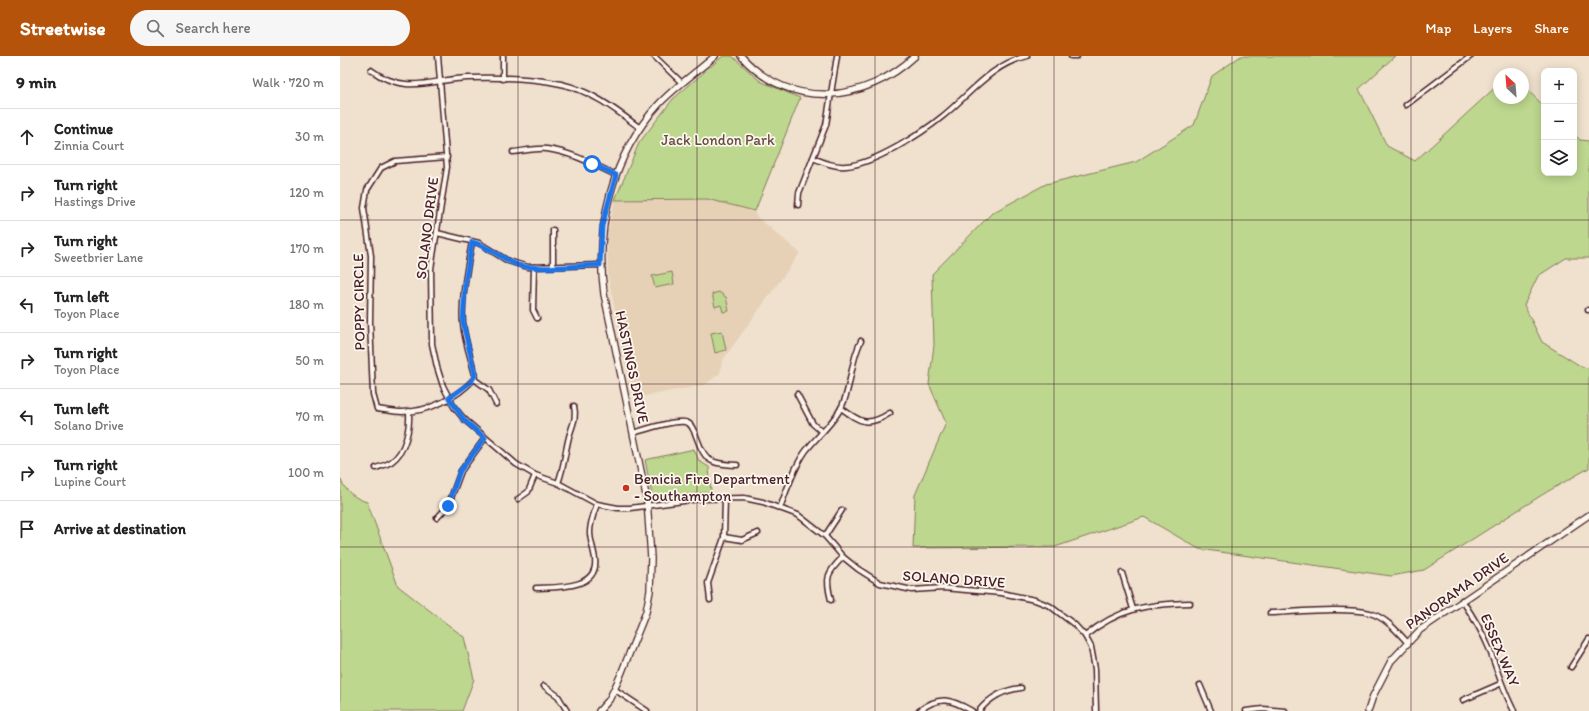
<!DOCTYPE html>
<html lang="en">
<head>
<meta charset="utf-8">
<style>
	:root { --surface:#fff; --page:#f6f6f6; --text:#222; --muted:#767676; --line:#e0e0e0; --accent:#b45309 }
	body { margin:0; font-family:Itim,sans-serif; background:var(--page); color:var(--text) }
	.controls { position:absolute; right:12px; top:12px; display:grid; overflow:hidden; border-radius:8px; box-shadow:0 2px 10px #0003 }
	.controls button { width:36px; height:36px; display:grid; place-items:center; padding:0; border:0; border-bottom:1px solid var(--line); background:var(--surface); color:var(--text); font:20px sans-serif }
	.compass { position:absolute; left:1153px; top:12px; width:36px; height:36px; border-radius:50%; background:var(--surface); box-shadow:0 2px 10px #0003; rotate:334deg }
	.stop { position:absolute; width:12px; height:12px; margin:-9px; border:3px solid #1a73e8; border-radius:50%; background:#fff }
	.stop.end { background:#1a73e8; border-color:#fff; box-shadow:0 1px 4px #0008 }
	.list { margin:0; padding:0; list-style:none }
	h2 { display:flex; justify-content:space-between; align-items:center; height:52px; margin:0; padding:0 16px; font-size:17px }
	h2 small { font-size:13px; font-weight:400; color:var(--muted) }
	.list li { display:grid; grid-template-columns:26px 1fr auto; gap:12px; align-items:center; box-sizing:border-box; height:56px; padding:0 16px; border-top:1px solid var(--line) }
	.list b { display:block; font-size:15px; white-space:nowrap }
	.list p { margin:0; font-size:13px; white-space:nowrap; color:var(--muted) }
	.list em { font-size:13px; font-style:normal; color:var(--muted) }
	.icon { flex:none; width:22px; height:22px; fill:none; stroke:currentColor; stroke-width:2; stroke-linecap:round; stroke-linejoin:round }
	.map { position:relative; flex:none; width:1249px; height:655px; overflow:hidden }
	header { display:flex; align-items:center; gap:24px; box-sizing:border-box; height:56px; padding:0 20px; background:var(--accent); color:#fff }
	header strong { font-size:19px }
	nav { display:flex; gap:22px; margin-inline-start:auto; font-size:14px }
	.search { width:280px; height:36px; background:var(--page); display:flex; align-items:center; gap:10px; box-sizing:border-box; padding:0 14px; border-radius:22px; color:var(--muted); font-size:15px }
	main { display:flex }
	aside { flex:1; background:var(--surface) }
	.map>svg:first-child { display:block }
	.built { fill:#e6d1b7 }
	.green { fill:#bdd78e; stroke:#847b5c }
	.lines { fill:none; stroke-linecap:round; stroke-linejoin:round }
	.street-casing { stroke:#4a1f2b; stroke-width:7 }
	.secondary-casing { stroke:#4a1f2b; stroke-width:8 }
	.street { stroke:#fbf7ec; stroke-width:4 }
	.secondary { stroke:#fbf7ec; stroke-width:5.5 }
	.route { stroke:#1a73e8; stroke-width:5 }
	.grid { fill:none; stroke:#4a1f2b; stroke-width:1; stroke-opacity:0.55 }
	.poi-dot { fill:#c8321e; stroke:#fbf7ec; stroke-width:1.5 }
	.labels { text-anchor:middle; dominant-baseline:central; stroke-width:3.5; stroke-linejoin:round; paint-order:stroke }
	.park-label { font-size:15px; fill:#674d44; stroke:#fbf7ec }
	.street-label { font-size:15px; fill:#4a1f2b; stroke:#fbf7ec }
	.poi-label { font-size:15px; fill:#4a1f2b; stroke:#fbf7ec; text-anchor:start }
</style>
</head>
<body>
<header>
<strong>Streetwise</strong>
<div class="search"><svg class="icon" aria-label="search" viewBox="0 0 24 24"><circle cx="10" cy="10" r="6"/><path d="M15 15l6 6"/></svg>Search here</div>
<nav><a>Map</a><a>Layers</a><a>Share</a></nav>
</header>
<main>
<aside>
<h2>9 min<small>Walk · 720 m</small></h2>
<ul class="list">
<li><svg class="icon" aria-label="ahead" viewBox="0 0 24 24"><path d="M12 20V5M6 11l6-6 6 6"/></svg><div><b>Continue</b><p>Zinnia Court</p></div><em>30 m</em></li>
<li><svg class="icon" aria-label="right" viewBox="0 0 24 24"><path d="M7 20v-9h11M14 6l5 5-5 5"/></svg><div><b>Turn right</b><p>Hastings Drive</p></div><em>120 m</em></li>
<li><svg class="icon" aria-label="right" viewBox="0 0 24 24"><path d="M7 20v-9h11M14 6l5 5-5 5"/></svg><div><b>Turn right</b><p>Sweetbrier Lane</p></div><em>170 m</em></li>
<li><svg class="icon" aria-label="left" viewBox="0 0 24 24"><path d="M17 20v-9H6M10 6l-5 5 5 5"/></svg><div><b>Turn left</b><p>Toyon Place</p></div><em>180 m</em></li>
<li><svg class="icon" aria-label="right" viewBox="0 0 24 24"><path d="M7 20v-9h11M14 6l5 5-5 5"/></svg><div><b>Turn right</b><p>Toyon Place</p></div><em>50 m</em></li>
<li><svg class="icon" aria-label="left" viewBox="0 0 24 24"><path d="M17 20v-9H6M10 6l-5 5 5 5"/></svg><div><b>Turn left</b><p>Solano Drive</p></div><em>70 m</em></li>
<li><svg class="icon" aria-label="right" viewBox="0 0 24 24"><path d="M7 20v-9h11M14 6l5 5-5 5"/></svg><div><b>Turn right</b><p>Lupine Court</p></div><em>100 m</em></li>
<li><svg class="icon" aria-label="arrive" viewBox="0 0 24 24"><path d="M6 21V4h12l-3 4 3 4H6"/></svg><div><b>Arrive at destination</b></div></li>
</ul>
</aside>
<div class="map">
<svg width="1249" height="655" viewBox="0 0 1249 655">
	<rect width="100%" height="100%" fill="#efe1cd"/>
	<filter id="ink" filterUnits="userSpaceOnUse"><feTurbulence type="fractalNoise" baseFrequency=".025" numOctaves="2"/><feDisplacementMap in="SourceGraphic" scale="8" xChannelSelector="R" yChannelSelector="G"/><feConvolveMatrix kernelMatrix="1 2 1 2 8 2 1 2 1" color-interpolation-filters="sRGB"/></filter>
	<g filter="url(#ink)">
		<path class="built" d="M367,143L415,155L416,160L460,197L382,305L380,317L365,329L293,342L268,220L267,179L275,144Z"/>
		<g class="green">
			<path d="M383,0H392L420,25L460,42L415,155L367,143L275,144L299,87L333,43Z"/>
			<path d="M901,0H1055L1019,33L1047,90L1075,105L1159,28V42H1183V30L1204,50V117H1234V78L1240,84L1249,85V202H1226L1198,220L1184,249L1202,286L1242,311L1249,312V412L1205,437L1084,514L1051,520L859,493L804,461L715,491L573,492L575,439L606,367L589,328L594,289L592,218L652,157L706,128L796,106L854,69L872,20Z"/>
			<path d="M332,216L334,228L315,232L312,220Z"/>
			<path d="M379,236L386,241L389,255L383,256L381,249L375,251L372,238Z"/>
			<path d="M382,275L386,294L375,297L371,277Z"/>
			<path d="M354,393L359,405L369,411L371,436L318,442L312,439L305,404Z"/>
			<path d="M0,422C5,435 14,442 27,446L58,530L124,581L134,623L122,655H0Z"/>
		</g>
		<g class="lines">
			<defs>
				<g id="street">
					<path d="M98,0L107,111L91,213L92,288L97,311L103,330L114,351L124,363L176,408L195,419L218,427L257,448L278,452H290L359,443L404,442L423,446L458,459L485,480L503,501L518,513L540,527L572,534L603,532L661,537L695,544L710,550L735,569L745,580L751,591L755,613L756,655"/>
					<path d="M163,0V23"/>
					<path d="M314,0L342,27"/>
					<path d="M731,0H737"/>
					<path d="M31,14C65,39 90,24 127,22C157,21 192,22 221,28C252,35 276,54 300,72"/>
					<path d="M1066,49L1131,0"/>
					<path d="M173,96C184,95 196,92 207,93C231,96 255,109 276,119"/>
					<path d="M107,101L55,105L41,112L27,134L24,152L31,200L30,266L33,338L37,353C45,354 54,356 62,356C88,356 117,342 134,323L135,319C131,302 125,286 123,268C121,241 127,213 132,186"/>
					<path d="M473,102C483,106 494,111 506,110C534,108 581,78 603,60C630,38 652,8 687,0"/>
					<path d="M458,149L459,137L486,69L497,0"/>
					<path d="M97,177L139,187L168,205L188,211L261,209"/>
					<path d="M213,210V174"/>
					<path d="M194,211L193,254L197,262"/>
					<path d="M1248,254H1249"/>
					<path d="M134,323L149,334L156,348"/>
					<path d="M457,338L473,368L482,376"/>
					<path d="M501,352C521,367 528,371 550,357"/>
					<path d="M293,377C304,374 339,362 348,367C352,369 353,374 355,377C365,404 367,408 397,409"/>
					<path d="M36,412C41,410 46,409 51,406C66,396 70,372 69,355"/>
					<path d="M218,427C224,412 225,396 229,381C232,369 237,363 234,350"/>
					<path d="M178,443L188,436L195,419"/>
					<path d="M440,452C447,433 454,412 465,396C477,380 494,367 502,350C512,329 510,306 521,285"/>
					<path d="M97,462L108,450L121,415L145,382"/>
					<path d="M485,480L502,454"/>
					<path d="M384,481L402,484L418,477"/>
					<path d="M782,517L793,553"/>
					<path d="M196,532C215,531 259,534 255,503C254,494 250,485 250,476C250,466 254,457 257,448"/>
					<path d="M370,544L368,527L384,482L385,442"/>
					<path d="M491,544C485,521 487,517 503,501"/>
					<path d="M1122,544C1132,559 1142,575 1149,592C1157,614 1163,634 1174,655"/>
					<path d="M930,557C956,556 1007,551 1030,557C1046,562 1056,574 1067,586"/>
					<path d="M745,580C779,552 808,548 850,547"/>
					<path d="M1231,611L1249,583"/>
					<path d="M860,629L871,655"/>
					<path d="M204,630L218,640L227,655"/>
					<path d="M274,633L307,655"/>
					<path d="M1123,644L1160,628"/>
					<path d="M579,655C599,639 611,643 632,655"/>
					<path d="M639,655C650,641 663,634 681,632"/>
					<path d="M906,655L923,653L945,655"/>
				</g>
				<g id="secondary">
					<path d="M401,0C450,55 525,47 575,0"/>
					<path d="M259,655L269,644L279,623L306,556L310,535L311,502L307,444L264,238C255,170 272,99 319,48C336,30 357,16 375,0"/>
					<path d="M1028,655L1033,640L1051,605L1080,574L1249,459"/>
				</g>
			</defs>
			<use href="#street" class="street-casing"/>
			<use href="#secondary" class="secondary-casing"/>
			<use href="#street" class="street"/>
			<use href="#secondary" class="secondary"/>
		</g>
	</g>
	<g class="lines" filter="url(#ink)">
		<path class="route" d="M108,450L120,415L145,382L124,364L109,342L131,326L135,319L123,267L125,227L132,186C149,190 161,203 178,209C196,215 239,209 260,209L262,170L276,119L252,108"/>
	</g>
	<path class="grid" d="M178,0V655M357,0V655M535,0V655M714,0V655M892,0V655M1071,0V655M0,164H1249M0,328H1249M0,491H1249"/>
	<circle class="poi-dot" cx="286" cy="432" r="4"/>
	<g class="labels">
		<g class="park-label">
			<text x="378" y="84">Jack London Park</text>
		</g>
		<g class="street-label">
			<text transform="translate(87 172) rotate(-83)">SOLANO DRIVE</text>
			<text transform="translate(19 246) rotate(-91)">POPPY CIRCLE</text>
			<text transform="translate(292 311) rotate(78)">HASTINGS DRIVE</text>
			<text transform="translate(614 523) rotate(4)">SOLANO DRIVE</text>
			<text transform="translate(1117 535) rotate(-35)">PANORAMA DRIVE</text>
			<text transform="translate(1160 594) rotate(67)">ESSEX WAY</text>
		</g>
		<g class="poi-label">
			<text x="294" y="423">Benicia Fire Department<tspan x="294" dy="17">- Southampton</tspan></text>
		</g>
	</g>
</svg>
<div class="controls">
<button>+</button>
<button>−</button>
<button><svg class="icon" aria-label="layers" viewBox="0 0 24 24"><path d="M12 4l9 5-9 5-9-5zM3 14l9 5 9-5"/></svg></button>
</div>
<svg class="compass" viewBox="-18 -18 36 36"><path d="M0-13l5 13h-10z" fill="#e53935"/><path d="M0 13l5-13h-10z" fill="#767676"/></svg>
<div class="stop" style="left:252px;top:108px"></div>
<div class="stop end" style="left:108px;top:450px"></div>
</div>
</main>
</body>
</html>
